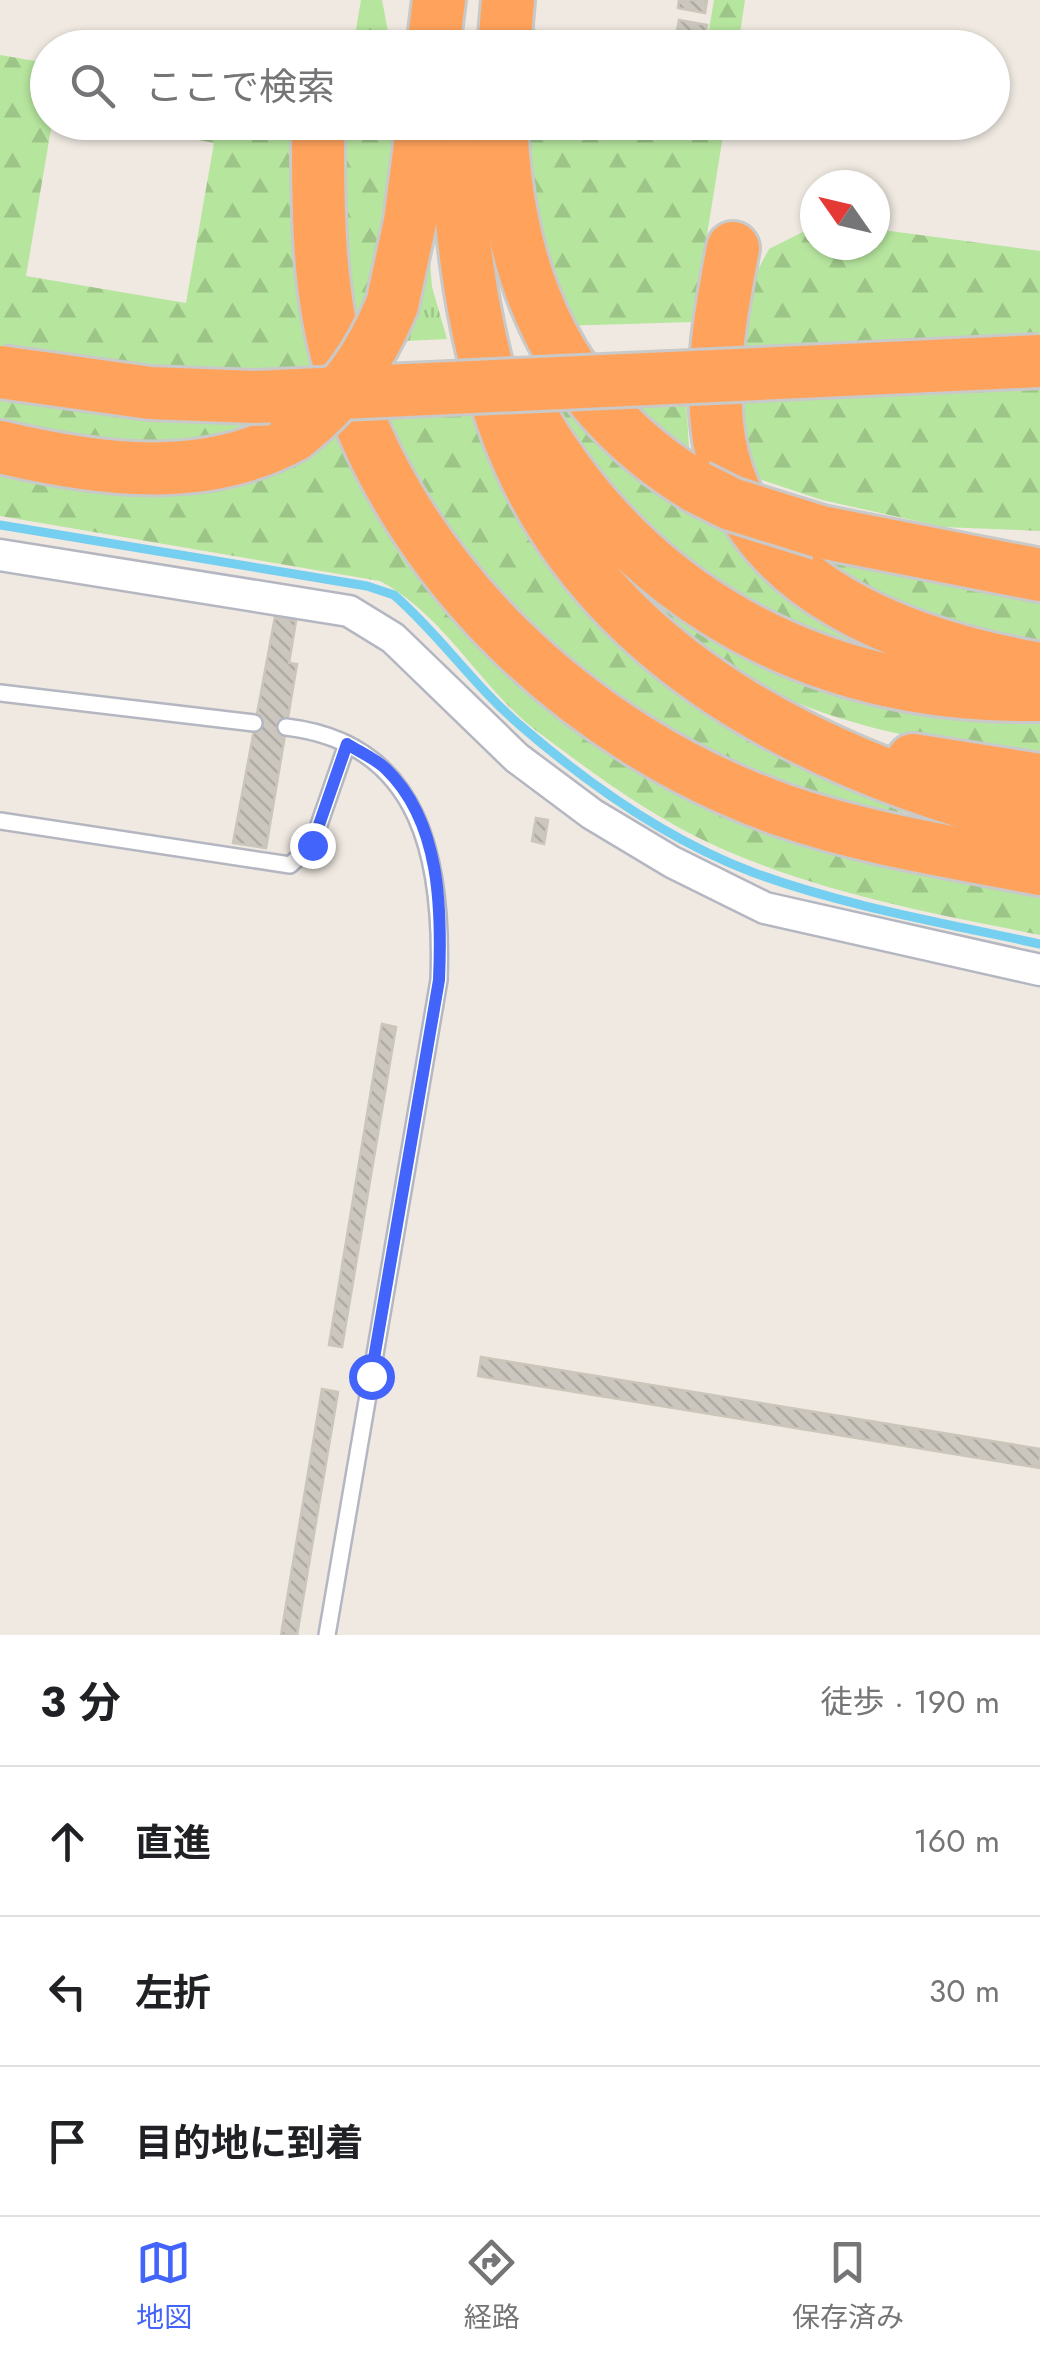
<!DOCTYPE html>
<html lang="ja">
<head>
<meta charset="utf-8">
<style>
	:root { --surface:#fff; --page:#f2f2f2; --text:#202124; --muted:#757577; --line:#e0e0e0; --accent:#4264fb }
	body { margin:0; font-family:Jost,"Noto Sans JP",sans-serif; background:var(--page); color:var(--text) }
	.compass { position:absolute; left:800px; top:170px; width:90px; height:90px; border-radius:50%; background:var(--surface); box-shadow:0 2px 8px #0004; rotate:304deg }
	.stop { position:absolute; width:30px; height:30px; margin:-22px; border:8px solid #4264fb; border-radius:50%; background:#fff }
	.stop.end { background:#4264fb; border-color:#fff; box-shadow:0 2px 10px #0008 }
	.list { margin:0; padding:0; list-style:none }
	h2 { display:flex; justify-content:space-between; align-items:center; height:130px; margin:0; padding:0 40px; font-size:42px }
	h2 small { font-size:32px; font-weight:400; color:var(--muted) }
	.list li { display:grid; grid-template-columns:65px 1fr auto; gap:30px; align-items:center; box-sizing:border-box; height:150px; padding:0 40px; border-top:2px solid var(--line) }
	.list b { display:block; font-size:38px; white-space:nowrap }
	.list em { font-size:32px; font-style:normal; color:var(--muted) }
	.icon { flex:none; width:55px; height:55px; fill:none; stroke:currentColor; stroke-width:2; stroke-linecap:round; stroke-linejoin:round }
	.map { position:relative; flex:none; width:1040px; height:1635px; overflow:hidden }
	.search { position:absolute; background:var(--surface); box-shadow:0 2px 8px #0004; left:30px; right:30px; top:30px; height:110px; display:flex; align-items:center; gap:25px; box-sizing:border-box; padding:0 35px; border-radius:55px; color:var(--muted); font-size:38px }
	.sheet { height:580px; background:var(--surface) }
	nav { display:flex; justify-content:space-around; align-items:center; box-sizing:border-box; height:140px; border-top:2px solid var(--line); background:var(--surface); font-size:28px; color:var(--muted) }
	nav a { display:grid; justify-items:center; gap:5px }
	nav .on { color:var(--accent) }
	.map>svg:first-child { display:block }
	.grass { fill:url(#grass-tufts) }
	.forest { fill:url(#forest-firs) }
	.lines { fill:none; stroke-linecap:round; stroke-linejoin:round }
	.stream { stroke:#75cff0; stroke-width:9 }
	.building { fill:url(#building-back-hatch); stroke:#cbc5ba; stroke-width:2.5 }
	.service-casing { stroke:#b4b7c1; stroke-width:20 }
	.minor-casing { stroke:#b4b7c1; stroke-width:35 }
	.motorway-casing { stroke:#c9c9c9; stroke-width:58 }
	.service { stroke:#fff; stroke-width:15 }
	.minor { stroke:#fff; stroke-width:30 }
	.motorway { stroke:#ffa35c; stroke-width:52 }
	.motorway-bridge-casing { stroke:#c9c9c9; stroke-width:58; stroke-linecap:butt }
	.motorway-bridge { stroke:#ffa35c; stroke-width:52 }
	.route { stroke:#4264fb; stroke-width:12 }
</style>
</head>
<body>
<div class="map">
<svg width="1040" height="1635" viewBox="0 0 1040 1635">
	<defs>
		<pattern id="grass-tufts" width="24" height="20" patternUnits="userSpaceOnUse" patternTransform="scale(2.5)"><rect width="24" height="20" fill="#b6e59e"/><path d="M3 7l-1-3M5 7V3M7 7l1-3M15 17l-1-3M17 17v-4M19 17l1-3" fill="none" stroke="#9dc588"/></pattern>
		<pattern id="forest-firs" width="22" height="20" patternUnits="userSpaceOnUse" patternTransform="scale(2.5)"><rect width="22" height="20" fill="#b6e59e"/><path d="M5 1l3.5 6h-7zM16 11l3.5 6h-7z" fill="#9dc588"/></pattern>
		<pattern id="building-back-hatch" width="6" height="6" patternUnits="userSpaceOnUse" patternTransform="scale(2.5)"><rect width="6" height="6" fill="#cbc7bf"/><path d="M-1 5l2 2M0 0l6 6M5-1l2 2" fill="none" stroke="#afaba4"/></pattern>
	</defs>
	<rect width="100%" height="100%" fill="#efe9e1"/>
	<path class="grass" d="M428,236L432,287L447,339L384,342Z"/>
	<g class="forest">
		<path d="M361,0H382L391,47H353Z"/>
		<path d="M714,0H745L738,47H706Z"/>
		<path d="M531,29L666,47L524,48Z"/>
		<path d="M0,55L47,63L48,122L52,123L26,276L186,303L214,143L173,135L175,123L288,122L294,128L325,378L177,379L0,356Z"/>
		<path d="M338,123H406L392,221L352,346Z"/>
		<path d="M510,123H725L693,322L559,326Z"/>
		<path d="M815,226V245H875V229L1040,251V531L943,527L822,500L738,472L745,294L769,249Z"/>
		<path d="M685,383L689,447L612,404Z"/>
		<path d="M561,389L967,664L868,652L799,626L729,589L649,532L525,393Z"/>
		<path d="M0,391L292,413L189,449L0,429Z"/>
		<path d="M473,404L527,516L904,803L903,823L754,783L589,688L472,577L371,408Z"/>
		<path d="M342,417L569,712L1040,885V935C930,913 821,893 718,847C653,818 594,774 538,732C479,687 446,616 380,581L0,516V462L58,474Z"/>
		<path d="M574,528L634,573L1040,715V758C918,740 805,724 701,651C657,620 614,567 574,528Z"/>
		<path d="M775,532L1040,585V651L933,622L849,585Z"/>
	</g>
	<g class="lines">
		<path class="stream" d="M0,525L367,586L394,595C440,635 474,686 521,726C588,784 668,840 752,872C844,906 944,923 1040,944"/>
	</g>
	<g class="building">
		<path d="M679,0H707L705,13L678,8Z"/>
		<path d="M679,20L707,25L703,48L675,43Z"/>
		<path d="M275,617L296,621L289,663L297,664L266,848L233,843Z"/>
		<path d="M536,818L548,820L544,844L532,841Z"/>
		<path d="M382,1024L396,1027L342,1347L329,1345Z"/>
		<path d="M481,1357L1040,1449V1468L478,1376Z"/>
		<path d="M322,1389L338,1392L297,1635H281Z"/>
	</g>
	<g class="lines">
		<defs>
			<g id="service">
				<path d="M0,693L254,723"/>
				<path d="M286,727C424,743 443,865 439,980L327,1635"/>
				<path d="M0,821L290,865L312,845L347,744"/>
			</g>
			<path id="minor" d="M0,555L349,611L393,638L517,758L592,814L672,862L765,908L1040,970"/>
			<g id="motorway">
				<path d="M433,48L439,0"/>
				<path d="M504,48L508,0"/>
				<path d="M454,122C461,241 474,370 527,478C623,675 838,773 1040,823"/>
				<path d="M501,122C507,279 560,404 697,487"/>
				<path d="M318,144C318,216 319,292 339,362C401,572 579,738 782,810C865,839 954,852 1040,869"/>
				<path d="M733,248C721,311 709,375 719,439C743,589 909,646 1040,669"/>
				<path d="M392,305L410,222L423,122"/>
				<path d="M525,405C633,601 819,699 1040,695"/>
				<path d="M0,447C97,470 204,485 294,435"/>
				<path d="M821,532L1040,575"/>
				<path d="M913,760L1040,780"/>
			</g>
		</defs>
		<use href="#service" class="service-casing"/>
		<use href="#minor" class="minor-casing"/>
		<use href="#motorway" class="motorway-casing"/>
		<use href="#service" class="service"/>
		<use href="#minor" class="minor"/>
		<use href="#motorway" class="motorway"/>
		<defs>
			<g id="motorway-bridge">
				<path d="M0,372L150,393L255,397L1040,361"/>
				<path d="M294,435C341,398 369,360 392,305"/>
				<path d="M697,487L731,504L821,532"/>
			</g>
		</defs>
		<use href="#motorway-bridge" class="motorway-bridge-casing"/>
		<use href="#motorway-bridge" class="motorway-bridge"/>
	</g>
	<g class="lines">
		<path class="route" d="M312,845L347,744C360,752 376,759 386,769C441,822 442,910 439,980L371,1376"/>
	</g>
</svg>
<svg class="compass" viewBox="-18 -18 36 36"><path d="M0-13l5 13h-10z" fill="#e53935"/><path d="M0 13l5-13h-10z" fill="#757577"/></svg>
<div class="stop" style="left:371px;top:1376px"></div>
<div class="stop end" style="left:312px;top:845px"></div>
<div class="search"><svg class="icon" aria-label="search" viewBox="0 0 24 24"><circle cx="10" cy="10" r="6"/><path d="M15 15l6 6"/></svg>ここで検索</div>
</div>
<section class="sheet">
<h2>3 分<small>徒歩 · 190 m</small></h2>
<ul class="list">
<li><svg class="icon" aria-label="ahead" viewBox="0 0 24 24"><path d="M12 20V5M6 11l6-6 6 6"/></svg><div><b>直進</b></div><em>160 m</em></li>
<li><svg class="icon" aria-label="left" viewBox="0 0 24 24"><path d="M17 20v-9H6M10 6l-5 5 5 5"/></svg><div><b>左折</b></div><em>30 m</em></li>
<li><svg class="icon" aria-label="arrive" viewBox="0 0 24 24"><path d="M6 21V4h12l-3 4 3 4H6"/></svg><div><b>目的地に到着</b></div></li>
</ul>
</section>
<nav>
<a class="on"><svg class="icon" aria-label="map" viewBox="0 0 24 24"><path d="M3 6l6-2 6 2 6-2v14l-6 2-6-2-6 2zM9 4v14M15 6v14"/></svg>地図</a>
<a><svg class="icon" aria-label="directions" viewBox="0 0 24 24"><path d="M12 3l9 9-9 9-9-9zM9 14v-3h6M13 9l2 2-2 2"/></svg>経路</a>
<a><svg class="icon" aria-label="saved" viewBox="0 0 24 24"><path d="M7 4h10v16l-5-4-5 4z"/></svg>保存済み</a>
</nav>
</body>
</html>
